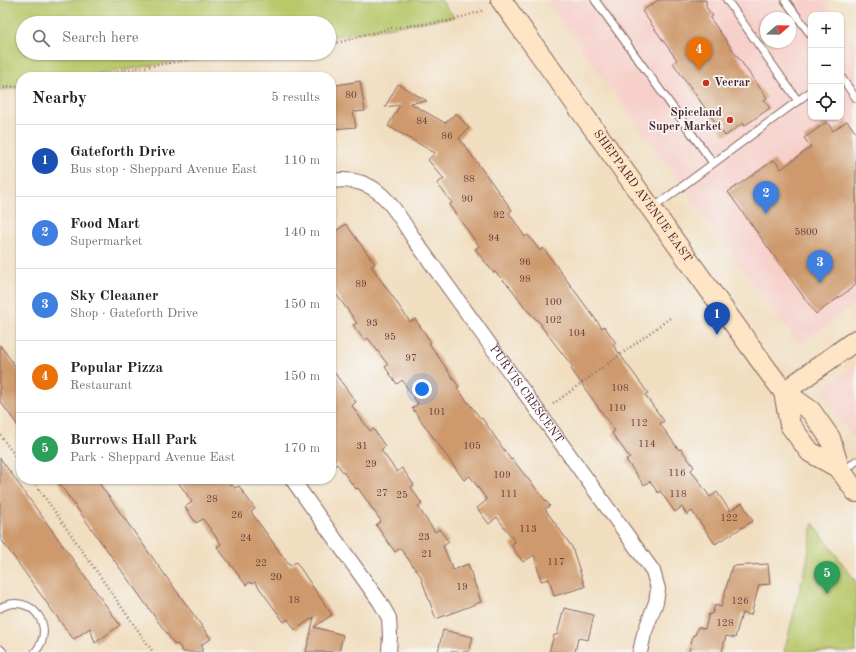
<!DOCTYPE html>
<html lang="en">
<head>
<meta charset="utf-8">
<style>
	:root { --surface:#fff; --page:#f6f6f6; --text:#222; --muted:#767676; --line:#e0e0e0; --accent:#111827 }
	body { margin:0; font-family:"Old Standard TT",serif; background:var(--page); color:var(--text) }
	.controls { position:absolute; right:12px; top:12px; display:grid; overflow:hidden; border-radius:8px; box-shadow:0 1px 3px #0004 }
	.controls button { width:36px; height:36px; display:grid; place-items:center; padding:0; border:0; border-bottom:1px solid var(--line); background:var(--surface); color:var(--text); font:20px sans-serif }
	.compass { position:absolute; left:760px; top:12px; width:36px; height:36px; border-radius:50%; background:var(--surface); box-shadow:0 1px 3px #0004; rotate:70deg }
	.you { position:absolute; left:422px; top:389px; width:14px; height:14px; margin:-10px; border:3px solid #fff; border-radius:50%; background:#1a73e8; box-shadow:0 0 0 6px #1a73e833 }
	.badge { display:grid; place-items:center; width:26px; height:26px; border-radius:50%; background:var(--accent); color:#fff; font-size:13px; font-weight:700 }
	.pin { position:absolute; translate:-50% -33px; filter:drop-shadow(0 1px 2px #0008) }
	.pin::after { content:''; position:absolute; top:21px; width:14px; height:12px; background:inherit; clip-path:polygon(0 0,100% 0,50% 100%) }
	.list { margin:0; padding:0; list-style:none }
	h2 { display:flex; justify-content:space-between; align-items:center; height:52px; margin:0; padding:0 16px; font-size:17px }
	h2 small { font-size:13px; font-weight:400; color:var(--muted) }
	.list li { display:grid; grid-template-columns:26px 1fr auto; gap:12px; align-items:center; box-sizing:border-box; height:72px; padding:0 16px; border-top:1px solid var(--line) }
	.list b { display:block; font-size:15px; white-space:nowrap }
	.list p { margin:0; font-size:13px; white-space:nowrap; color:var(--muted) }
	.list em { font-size:13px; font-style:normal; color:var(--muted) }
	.icon { flex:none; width:22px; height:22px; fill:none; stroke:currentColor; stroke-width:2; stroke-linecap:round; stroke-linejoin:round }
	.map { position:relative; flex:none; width:856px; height:652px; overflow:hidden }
	.search { position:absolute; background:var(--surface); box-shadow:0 1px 3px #0004; left:16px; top:16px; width:320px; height:44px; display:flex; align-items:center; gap:10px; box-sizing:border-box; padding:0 14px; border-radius:22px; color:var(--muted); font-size:15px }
	.panel { position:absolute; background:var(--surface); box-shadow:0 1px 3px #0004; left:16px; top:72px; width:320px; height:412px; border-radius:16px }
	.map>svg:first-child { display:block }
	.built { fill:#f7d0ca; fill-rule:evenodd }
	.green { fill:#b8c86b; stroke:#81744b }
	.building { fill:#ce9a6d }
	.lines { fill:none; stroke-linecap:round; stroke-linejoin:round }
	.lane-casing { stroke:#84625f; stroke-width:9 }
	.street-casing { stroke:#84625f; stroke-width:16 }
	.secondary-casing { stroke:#84625f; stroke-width:22 }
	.path { stroke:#84625f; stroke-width:2.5; stroke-dasharray:1 3; stroke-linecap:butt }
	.lane { stroke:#fff; stroke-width:7 }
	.street { stroke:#fff; stroke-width:14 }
	.secondary { stroke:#fde5c5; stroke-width:20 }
	.poi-dot { fill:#c8321e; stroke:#f6f6f2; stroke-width:1.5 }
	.labels { text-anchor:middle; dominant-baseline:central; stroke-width:3.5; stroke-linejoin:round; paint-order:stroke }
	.number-label { font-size:10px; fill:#6b3e3c }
	.poi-label { font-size:12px; font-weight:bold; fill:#4a1f2b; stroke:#f6f6f2; text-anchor:start }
	.street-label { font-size:12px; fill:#4a1f2b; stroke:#f6f6f2 }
</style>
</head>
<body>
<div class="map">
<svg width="856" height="652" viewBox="0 0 856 652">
	<rect width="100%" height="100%" fill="#f6f6f2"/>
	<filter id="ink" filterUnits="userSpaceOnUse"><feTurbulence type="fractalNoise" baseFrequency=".025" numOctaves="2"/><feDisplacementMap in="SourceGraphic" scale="8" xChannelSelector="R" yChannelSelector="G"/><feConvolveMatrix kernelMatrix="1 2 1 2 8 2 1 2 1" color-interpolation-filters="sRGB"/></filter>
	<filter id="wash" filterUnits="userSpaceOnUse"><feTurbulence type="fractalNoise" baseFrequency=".012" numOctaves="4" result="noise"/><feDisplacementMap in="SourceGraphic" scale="16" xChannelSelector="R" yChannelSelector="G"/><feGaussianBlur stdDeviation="0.9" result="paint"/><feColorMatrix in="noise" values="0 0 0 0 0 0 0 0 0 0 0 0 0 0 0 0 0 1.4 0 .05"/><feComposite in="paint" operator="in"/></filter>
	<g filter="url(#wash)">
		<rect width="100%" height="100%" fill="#f1dec0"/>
		<g class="built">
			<path d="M546,0H823L834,15H811V117H841V25L856,46V303L799,346ZM766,18H790V42H766Z"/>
			<path d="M856,364V442L821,390Z"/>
		</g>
		<g class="green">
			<path d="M0,0H441L454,17L329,37V23H23V53H229L80,77H21V87L0,90Z"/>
			<path d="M813,523L856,582V652H784L807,561Z"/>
		</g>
		<g id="blocks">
			<g class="building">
				<path d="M658,0H706V7L713,16L710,18L767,98L764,100L770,108L744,126L743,123L725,136L673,63L677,60L642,11Z"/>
				<path d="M360,81L365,111L356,112L353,111L356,127L331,129V86Z"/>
				<path d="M398,84L427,101L410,103L445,123L456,113L469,128L459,138L512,210L509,213L525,237L528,235L540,251L543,248L602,328L604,326L616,343L613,345L648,393L645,395L664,421L660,424L679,450L681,449L694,467L691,470L710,497L717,492L730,511L742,503L753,521L715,544L692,511L687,515L682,507L675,512L660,491L658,493L650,481L644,485L626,460L630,458L612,433L615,431L571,369L573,367L541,326L542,325L528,311L510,287L495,272L494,273L475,249L479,246L449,205L452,203L437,183L444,179L428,160L435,153L388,126L400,105L385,107Z"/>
				<path d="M847,121L856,133V285L816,314L728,192L774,160L781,169L811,147L804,138L827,122L833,131Z"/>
				<path d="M346,224L375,264L371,266L393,297L410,322L415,319L431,342L429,343L459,387L457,388L481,419L482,418L511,460L512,459L550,506L545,509L572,547L585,587L554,596L549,579L541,581L534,555L523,562L511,545L515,542L497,517L489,524L477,508L487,500L470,476L464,480L412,408L418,404L402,380L397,384L385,367L388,365L368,338L365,341L353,325L357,323L331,287V234Z"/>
				<path d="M0,345L21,374V430L0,401Z"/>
				<path d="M331,368L356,402L352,406L370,431L373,429L385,446L381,450L397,472L402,468L414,485L411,487L422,504L418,507L435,532L439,529L449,542L443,546L453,570L468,564L481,602L436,619L420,575L400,548L395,552L376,525L381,521L358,488L356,489L337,464L331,468Z"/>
				<path d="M0,458L120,625L95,643L90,628L74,639L70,635L0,538Z"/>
				<path d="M56,479H96L211,639L202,644V652H183L178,644L175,645Z"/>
				<path d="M176,479H226L231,486L232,485L235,488L239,486L255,509L251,512L290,566L296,562L332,615L314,627L343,635L339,652H306L314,617L295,630L288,619L284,622L255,582L252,584L250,582L246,585L217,547L221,544L203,519L196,523L185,507L192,502Z"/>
				<path d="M768,564L770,584L759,585L751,615L742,613L735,638L726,636L722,652H689L693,635H695L698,627L705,629L709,614H712L715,605L721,607L732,566Z"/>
				<path d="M564,608L594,615L588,640L578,638L575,652H549L554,635H557Z"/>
				<path d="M443,630L473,637L469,652H438Z"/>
			</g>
		</g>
	</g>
	<g filter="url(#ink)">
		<use href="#blocks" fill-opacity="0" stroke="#84625f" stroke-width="1"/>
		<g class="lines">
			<defs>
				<g id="lane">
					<path d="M595,0L713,163"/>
					<path d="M727,0L798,101"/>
					<path d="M785,0L811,35"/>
					<path d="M841,77L856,98"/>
					<path d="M653,208L811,91"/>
					<path d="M844,471L856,461"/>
					<path d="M0,608C30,591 58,627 35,652"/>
					<path d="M0,649L3,652"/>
				</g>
				<g id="street">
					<path id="s1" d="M331,181C379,174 393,208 416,242L653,571L658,589L656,602L644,634L640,652"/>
					<path d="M292,479L380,602L389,618L390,635L389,652"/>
				</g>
				<g id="secondary">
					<path id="s2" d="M501,0L768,371L784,392L811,411L830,438L839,468L856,492"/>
					<path d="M784,392L790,425L810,452L839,468"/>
					<path d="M784,392L856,340"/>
				</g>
			</defs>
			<use href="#lane" class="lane-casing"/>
			<use href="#street" class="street-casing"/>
			<use href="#secondary" class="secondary-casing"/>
			<g class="path">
				<path d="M329,43L340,42L391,28L450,21L484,10"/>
				<path d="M82,77L232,53"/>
				<path d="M0,88L21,86"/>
				<path d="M553,404L670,318"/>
				<path d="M0,435L21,464"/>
				<path d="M32,479L153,652"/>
			</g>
			<use href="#lane" class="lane"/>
			<use href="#street" class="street"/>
			<use href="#secondary" class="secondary"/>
		</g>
	</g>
	<g class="poi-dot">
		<circle cx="706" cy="83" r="4"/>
		<circle cx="730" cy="120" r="4"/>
	</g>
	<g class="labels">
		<g class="number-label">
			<text x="351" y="95">80</text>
			<text x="422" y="121">84</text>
			<text x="447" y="136">86</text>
			<text x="469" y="179">88</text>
			<text x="467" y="199">90</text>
			<text x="499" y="215">92</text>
			<text x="806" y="232">5800</text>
			<text x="494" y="238">94</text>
			<text x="525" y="262">96</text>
			<text x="525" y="279">98</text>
			<text x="361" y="284">89</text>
			<text x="553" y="302">100</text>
			<text x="553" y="320">102</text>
			<text x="372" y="323">93</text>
			<text x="577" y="333">104</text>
			<text x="390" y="337">95</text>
			<text x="411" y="358">97</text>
			<text x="620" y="388">108</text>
			<text x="617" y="408">110</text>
			<text x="437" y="412">101</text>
			<text x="639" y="423">112</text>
			<text x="647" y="444">114</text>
			<text x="362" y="446">31</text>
			<text x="472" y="446">105</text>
			<text x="371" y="464">29</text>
			<text x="677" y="473">116</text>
			<text x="502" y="475">109</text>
			<text x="382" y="493">27</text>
			<text x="509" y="494">111</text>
			<text x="678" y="494">118</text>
			<text x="402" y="495">25</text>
			<text x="212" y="499">28</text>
			<text x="237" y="515">26</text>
			<text x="729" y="518">122</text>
			<text x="528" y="529">113</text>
			<text x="424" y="537">23</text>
			<text x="246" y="538">24</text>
			<text x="427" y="554">21</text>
			<text x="556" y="562">117</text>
			<text x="261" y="563">22</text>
			<text x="276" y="577">20</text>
			<text x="462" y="587">19</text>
			<text x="294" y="600">18</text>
			<text x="740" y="601">126</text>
			<text x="725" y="623">128</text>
		</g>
		<g class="poi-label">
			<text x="714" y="83">Veerar</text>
			<text x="722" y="113" text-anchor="end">Spiceland<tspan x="722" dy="14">Super Market</tspan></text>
		</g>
		<g class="street-label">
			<text stroke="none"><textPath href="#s2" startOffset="242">SHEPPARD AVENUE EAST</textPath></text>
			<text stroke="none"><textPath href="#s1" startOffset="301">PURVIS CRESCENT</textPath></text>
		</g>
	</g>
</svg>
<div class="controls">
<button>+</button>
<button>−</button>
<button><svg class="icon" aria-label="locate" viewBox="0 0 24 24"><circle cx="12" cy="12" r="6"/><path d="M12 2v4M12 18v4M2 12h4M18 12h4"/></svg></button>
</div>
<svg class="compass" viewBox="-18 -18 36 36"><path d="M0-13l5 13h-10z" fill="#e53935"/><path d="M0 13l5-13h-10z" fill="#767676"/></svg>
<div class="you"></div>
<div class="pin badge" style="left:717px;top:335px;background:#1a4fb4">1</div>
<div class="pin badge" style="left:766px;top:214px;background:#3f7fe0">2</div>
<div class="pin badge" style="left:820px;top:283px;background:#3f7fe0">3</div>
<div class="pin badge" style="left:699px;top:70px;background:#e8710a">4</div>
<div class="pin badge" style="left:827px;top:594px;background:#2e9e5b">5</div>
<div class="search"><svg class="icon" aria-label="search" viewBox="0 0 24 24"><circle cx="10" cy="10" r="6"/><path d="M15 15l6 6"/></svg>Search here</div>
<section class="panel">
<h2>Nearby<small>5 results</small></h2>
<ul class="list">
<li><span class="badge" style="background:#1a4fb4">1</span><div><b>Gateforth Drive</b><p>Bus stop · Sheppard Avenue East</p></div><em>110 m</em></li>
<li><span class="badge" style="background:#3f7fe0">2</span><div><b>Food Mart</b><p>Supermarket</p></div><em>140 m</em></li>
<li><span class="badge" style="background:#3f7fe0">3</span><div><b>Sky Cleaaner</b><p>Shop · Gateforth Drive</p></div><em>150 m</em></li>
<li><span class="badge" style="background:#e8710a">4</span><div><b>Popular Pizza</b><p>Restaurant</p></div><em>150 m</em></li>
<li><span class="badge" style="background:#2e9e5b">5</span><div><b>Burrows Hall Park</b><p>Park · Sheppard Avenue East</p></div><em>170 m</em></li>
</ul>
</section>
</div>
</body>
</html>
